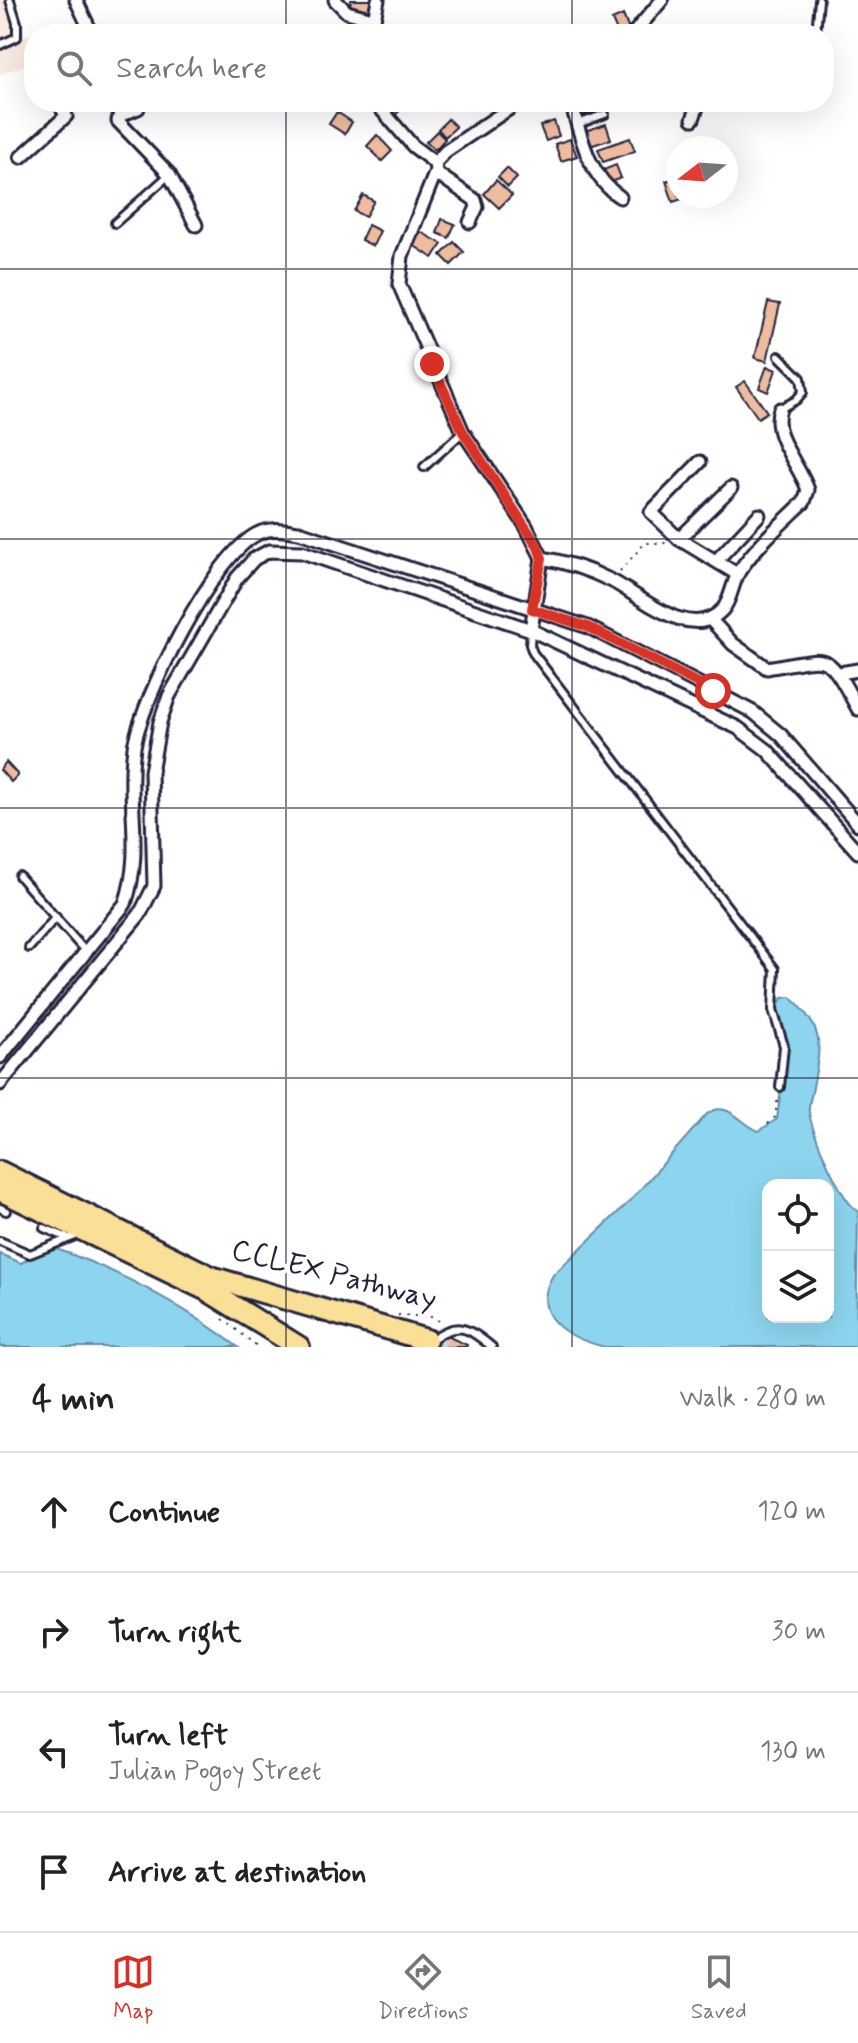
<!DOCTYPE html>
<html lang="en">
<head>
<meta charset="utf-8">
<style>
	:root { --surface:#fff; --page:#f2f2f2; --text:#222; --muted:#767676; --line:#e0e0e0; --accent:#d93025 }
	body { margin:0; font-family:Mynerve,sans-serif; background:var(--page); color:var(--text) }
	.controls { position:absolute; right:24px; bottom:24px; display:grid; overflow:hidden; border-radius:16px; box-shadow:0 8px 32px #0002 }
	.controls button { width:72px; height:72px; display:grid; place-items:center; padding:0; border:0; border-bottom:2px solid var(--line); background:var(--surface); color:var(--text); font:40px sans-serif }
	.compass { position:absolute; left:666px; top:136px; width:72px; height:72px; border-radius:50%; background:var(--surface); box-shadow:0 8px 32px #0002; rotate:253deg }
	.stop { position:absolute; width:24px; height:24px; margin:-18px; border:6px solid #d93025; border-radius:50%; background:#fff }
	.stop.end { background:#d93025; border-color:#fff; box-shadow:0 2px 8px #0008 }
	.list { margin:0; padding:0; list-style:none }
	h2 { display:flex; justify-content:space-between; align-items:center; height:104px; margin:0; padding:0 32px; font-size:34px }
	h2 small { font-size:26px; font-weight:400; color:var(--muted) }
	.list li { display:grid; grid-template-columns:52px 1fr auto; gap:24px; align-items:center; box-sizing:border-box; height:120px; padding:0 32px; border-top:2px solid var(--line) }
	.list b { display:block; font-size:30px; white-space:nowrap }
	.list p { margin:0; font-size:26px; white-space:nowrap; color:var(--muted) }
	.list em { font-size:26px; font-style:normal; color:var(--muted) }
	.icon { flex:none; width:44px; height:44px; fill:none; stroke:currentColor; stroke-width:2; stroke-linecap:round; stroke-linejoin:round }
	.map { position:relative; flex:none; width:858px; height:1347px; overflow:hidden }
	.search { position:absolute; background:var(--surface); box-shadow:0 8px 32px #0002; left:24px; right:24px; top:24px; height:88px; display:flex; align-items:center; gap:20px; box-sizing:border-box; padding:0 28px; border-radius:32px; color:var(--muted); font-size:30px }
	.sheet { height:584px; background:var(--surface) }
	nav { display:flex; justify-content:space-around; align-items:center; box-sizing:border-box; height:112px; border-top:2px solid var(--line); background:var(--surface); font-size:22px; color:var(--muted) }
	nav a { display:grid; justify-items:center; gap:4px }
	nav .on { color:var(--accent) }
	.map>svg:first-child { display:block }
	.built { fill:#faebe2 }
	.water { fill:#8dd5ef; stroke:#628da7; stroke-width:2; fill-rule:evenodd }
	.building { fill:#efbca0; stroke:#22223b; stroke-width:2 }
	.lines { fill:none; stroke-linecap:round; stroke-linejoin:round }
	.highway-tunnel { stroke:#d3d3d8; stroke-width:20; stroke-dasharray:20 10; stroke-linecap:butt }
	.lane-casing { stroke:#22223b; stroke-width:12 }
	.street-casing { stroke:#22223b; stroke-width:17 }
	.highway-casing { stroke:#22223b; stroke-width:26 }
	.path { stroke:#22223b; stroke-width:2; stroke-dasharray:2 6; stroke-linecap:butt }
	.lane { stroke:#fff; stroke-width:6 }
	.street { stroke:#fff; stroke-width:11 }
	.highway { stroke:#fadf96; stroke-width:20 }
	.route { stroke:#d93025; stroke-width:10 }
	.grid { fill:none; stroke:#22223b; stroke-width:2; stroke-opacity:0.55 }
	.labels { text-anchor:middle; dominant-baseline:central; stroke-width:8; stroke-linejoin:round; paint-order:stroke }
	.street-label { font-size:30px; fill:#22223b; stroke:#fff }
</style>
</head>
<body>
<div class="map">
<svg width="858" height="1347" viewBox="0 0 858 1347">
	<rect width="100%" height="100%" fill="#fff"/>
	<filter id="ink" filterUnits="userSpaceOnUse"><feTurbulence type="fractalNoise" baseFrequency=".0125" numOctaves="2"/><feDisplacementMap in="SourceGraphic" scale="16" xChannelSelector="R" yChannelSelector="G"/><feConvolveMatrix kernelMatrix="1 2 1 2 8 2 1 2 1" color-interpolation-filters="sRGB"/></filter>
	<g filter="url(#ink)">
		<path class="built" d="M0,0H8L22,36L36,33V34L34,62L0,74Z"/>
		<g class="water">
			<path d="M791,997C825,1030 821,1044 813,1087C812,1095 808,1104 809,1112C811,1131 842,1203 858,1211L856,1347C797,1347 737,1347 678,1347C656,1347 627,1347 605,1347C568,1338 528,1317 553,1275L631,1200L707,1114C728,1099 740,1124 759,1131L777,1119L787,1045L775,1011L782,998ZM768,1185H828V1317H768Z"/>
			<path d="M48,1246C116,1269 181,1304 238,1347H0V1254L21,1263Z"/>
		</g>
		<g class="building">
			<path d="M351,0H371L368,16L349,11Z"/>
			<path d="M623,15L630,32L618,34L612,20Z"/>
			<path d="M350,19L371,24L366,34L348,30Z"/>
			<path d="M380,102H411L392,117Z"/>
			<path d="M575,102H599L602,110L579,116Z"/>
			<path d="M337,112L352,122L345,134L329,124Z"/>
			<path d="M448,119L456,127L445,137L438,129Z"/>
			<path d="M554,121L559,136L546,141L540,126Z"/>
			<path d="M606,124L611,139L590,146L585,131Z"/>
			<path d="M437,131L445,139L435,150L426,142Z"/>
			<path d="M377,135L392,151L382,161L367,146Z"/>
			<path d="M630,138L635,151L603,162L598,149Z"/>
			<path d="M570,139L577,156L561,161L555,144Z"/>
			<path d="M616,165L621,178L606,184L601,171Z"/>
			<path d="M507,168L517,178L508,187L498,177Z"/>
			<path d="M678,177V196H691L673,202L666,181Z"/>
			<path d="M496,180L512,195L499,208L484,194Z"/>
			<path d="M363,195L374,201L365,217L354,211Z"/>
			<path d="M442,219L455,224L449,238L437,233Z"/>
			<path d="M368,225L380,231L373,246L361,240Z"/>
			<path d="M421,232L442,244L433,258L413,245Z"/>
			<path d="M454,242L464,252L451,265L441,255Z"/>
			<path d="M768,302L780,304L767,361L755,358Z"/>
			<path d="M767,366L776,370L768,392L759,388Z"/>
			<path d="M745,381L767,412L758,418L736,387Z"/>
			<path d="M6,762L18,775L11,782L0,770Z"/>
			<path d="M431,1329L467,1345L466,1347H423Z"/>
		</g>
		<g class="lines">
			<path class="highway-tunnel" d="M426,1340L446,1347"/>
			<defs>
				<g id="lane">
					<path d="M816,33L819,0"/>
					<path d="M0,45L17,37V23L10,0"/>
					<path d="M578,124L605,114"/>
					<path d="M115,223L169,175"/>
					<path d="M779,356L801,378L803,392L796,400L780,409"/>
					<path d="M424,467L463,432"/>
					<path d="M531,630L530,645L533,653L775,969L773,1010L784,1046L780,1087"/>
					<path d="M19,876L85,951"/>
					<path d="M29,948L56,917"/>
					<path d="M0,1208L6,1211"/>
					<path d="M44,1228L68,1238"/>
					<path d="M0,1241L30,1254L78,1235"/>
					<path d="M429,1341C457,1321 466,1326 492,1347"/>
				</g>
				<g id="street">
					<path d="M76,0L92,34"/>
					<path d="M335,0L347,12L373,19"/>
					<path d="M371,34L378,0"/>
					<path d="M633,34L662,0"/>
					<path d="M135,102L138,108L119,116L118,121L169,174L196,225"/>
					<path d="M375,102L413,146L435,163L436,171L402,256L399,284L463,432L526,526L542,558"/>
					<path d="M571,102C581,136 588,176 620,197"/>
					<path d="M693,119L699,102"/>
					<path d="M21,157L66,116L59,102"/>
					<path d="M435,163L446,151L519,102"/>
					<path d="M436,173L475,200L477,207L470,222"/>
					<path d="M700,462L651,512L679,539L737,574"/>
					<path d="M679,539L731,488"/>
					<path d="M542,558C566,562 590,570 612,581C641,596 692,644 723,609C732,598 732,582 740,570C757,545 782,523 804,502L808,490C800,465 770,435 780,409"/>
					<path d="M716,561L759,515"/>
					<path d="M710,619L733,644L767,668C832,657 825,649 858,709"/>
					<path d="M531,630L542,558"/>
					<path d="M840,673L858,670"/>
					<path d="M0,1057L125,904C144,850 126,802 134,747C142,698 213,556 257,534C270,527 284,530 299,532L588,627L713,691L753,712L781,735L858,824"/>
					<path d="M0,1084L140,914L154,886L151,772L160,722L169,696L237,578L254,559L269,551L302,552L531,630L738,728L767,750L858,852"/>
				</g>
				<g id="highway">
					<path d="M0,1172L211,1277L426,1340"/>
					<path d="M0,1190L207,1290L299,1347"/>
				</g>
			</defs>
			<use href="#lane" class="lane-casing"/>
			<use href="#street" class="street-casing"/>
			<use href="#highway" class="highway-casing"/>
			<g class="path">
				<path d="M620,571L645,543H668"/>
				<path d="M768,1124L775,1117L778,1096"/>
				<path d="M398,1315L431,1317L443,1323"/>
				<path d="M223,1319L258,1347"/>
			</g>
			<use href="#lane" class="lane"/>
			<use href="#street" class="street"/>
			<use href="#highway" class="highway"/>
		</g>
	</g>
	<g class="lines" filter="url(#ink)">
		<path class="route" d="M432,364L463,432L537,545L542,558L532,609L588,627L713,691"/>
	</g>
	<path class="grid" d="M286,0V34M572,0V34M286,102V1347M572,102V1347M0,269H858M0,539H858M0,808H858M0,1078H858"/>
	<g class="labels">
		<g class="street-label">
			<text transform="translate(334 1275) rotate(14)">CCLEX Pathway</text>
		</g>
	</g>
</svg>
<div class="controls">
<button><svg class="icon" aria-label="locate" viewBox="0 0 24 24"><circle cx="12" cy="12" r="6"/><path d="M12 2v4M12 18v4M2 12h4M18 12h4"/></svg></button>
<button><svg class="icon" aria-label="layers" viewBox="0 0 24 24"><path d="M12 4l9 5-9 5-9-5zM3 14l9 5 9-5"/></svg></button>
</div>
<svg class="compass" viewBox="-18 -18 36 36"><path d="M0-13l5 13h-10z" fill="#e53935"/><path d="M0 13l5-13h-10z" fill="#767676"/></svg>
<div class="stop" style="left:713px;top:691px"></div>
<div class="stop end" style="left:432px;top:364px"></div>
<div class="search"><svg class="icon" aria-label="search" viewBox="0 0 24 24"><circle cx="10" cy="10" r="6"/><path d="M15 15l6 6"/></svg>Search here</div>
</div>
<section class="sheet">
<h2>4 min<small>Walk · 280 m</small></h2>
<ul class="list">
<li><svg class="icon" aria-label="ahead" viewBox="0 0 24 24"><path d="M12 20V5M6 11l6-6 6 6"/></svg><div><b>Continue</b></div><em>120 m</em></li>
<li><svg class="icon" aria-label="right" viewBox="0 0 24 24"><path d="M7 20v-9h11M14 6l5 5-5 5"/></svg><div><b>Turn right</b></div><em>30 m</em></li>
<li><svg class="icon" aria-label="left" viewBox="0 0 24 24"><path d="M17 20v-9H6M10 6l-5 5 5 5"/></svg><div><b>Turn left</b><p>Julian Pogoy Street</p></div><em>130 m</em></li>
<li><svg class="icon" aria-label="arrive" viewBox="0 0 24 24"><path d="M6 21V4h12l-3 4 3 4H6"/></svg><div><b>Arrive at destination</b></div></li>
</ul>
</section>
<nav>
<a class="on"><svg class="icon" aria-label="map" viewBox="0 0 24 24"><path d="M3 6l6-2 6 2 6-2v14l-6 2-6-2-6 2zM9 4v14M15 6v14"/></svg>Map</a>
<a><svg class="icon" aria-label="directions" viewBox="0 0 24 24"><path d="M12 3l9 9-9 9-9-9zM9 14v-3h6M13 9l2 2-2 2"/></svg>Directions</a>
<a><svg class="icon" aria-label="saved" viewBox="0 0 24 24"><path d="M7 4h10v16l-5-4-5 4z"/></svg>Saved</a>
</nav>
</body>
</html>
